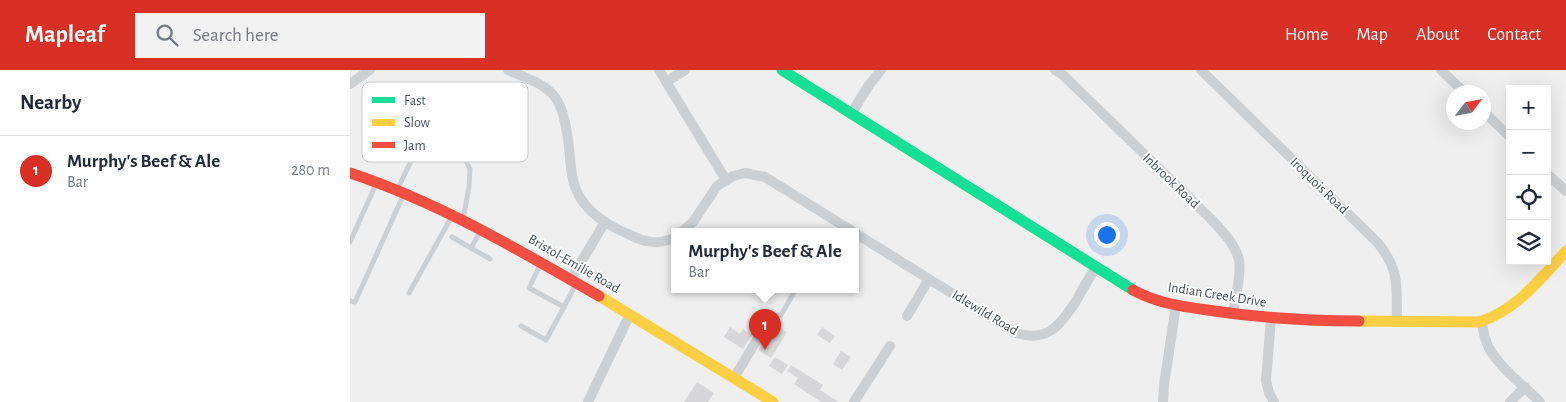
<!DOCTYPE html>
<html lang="en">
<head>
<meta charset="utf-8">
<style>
	:root { --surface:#fff; --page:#f2f2f3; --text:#1f2937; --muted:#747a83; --line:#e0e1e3; --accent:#d93025 }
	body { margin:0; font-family:"Alegreya Sans",sans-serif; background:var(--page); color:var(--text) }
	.controls { position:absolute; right:15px; top:15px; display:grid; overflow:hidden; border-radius:0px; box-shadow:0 5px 20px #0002 }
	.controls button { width:45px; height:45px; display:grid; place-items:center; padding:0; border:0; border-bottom:1px solid var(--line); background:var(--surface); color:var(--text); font:25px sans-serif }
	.compass { position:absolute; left:1096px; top:15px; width:45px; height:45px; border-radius:50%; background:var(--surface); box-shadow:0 5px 20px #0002; rotate:58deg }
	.you { position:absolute; left:756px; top:164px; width:18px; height:18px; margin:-12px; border:4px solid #fff; border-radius:50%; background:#1a73e8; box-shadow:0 0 0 8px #1a73e833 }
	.badge { display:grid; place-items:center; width:32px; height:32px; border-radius:50%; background:var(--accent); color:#fff; font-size:16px; font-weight:700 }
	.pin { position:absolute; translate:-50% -41px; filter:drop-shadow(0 1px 2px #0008) }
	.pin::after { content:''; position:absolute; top:26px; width:18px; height:15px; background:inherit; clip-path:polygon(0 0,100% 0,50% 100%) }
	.popup { position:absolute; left:321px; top:158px; width:188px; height:65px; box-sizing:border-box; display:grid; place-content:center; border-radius:0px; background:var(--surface); filter:drop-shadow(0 1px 4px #0005); font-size:16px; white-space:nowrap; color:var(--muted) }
	.popup b { font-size:19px; color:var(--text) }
	.popup::after { content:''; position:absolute; left:50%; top:100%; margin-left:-10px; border:10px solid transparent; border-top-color:var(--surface) }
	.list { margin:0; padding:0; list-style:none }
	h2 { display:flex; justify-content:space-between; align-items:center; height:65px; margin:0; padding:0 20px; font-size:21px }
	h2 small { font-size:16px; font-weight:400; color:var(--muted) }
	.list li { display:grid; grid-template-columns:32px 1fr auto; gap:15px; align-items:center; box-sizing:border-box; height:70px; padding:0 20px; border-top:1px solid var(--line) }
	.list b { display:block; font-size:19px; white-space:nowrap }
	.list p { margin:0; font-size:16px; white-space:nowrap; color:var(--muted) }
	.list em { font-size:16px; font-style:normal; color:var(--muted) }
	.icon { flex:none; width:28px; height:28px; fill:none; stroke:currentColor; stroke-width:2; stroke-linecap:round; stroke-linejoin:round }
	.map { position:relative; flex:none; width:1216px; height:332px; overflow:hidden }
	header { display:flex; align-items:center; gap:30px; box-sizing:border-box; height:70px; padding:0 25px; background:var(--accent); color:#fff }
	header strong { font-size:24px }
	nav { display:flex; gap:28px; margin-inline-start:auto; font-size:18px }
	.search { width:350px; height:45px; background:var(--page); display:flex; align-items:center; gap:12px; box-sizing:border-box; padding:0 18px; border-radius:0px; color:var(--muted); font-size:19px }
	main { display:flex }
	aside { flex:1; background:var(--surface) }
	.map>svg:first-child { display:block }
	.building { fill:#d7d7d9 }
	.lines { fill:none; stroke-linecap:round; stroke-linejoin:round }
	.lane { stroke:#cdd0d3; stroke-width:5 }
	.street { stroke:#cdd0d3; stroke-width:10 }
	.fast { stroke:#16e098; stroke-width:11 }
	.slow { stroke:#ffcf43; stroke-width:11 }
	.jam { stroke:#f24e42; stroke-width:11 }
	.labels { text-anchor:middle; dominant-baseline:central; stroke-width:4; stroke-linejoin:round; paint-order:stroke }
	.street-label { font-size:14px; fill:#45515d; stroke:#fff }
	.key { fill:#fff; stroke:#c7cbce; stroke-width:1 }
	.key-label { font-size:14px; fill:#45515d }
</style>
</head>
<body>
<header>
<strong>Mapleaf</strong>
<div class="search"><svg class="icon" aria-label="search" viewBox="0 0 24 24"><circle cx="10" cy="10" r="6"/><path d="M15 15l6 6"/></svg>Search here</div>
<nav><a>Home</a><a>Map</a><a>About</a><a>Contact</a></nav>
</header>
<main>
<aside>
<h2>Nearby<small></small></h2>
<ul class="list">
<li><span class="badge">1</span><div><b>Murphy's Beef &amp; Ale</b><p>Bar</p></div><em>280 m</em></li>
</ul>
</aside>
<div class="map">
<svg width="1216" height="332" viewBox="0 0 1216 332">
	<rect width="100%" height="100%" fill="#f0efef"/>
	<g class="building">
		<path d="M424,254L437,262L421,288L408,280Z"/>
		<path d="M380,257L390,264L393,259L402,265L393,279L374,267Z"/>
		<path d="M472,257L485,266L480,273L467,265Z"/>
		<path d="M491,281L501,287L492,300L483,294Z"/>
		<path d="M425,287L438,295L432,304L419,296Z"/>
		<path d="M441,295L473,315L470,320L489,332H471L444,314L448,308L437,301Z"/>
		<path d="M347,312L364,323L358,332H334Z"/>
	</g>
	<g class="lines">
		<g class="lane">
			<path d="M47,120L66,81L77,72L114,87L120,99L119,117L113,149"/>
			<path d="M130,162L121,178L140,189"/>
			<path d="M102,167L121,178"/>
			<path d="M0,172L26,114"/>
			<path d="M190,195L179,218L214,237L226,214"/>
			<path d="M59,223L101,148"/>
			<path d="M0,231L5,232L53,126"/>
			<path d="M421,246L431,245L446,219"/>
			<path d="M171,256L196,270L214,237"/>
		</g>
		<g class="street">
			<path d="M158,0C175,8 199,14 208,32C214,42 216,57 218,69C220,82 220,97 223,110C229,137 254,154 278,164C294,172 309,176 325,167"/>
			<path d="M309,0L376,110"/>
			<path d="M705,0L713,5L860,148C871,160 885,173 889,190C892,201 885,231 883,244"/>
			<path d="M851,0L1027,172C1051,201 1046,217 1047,251"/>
			<path d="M1091,0L1114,22"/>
			<path d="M316,12L335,0"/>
			<path d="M0,14L20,0"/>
			<path d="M1134,42L1160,67"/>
			<path d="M501,44L519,15L531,0"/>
			<path d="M1197,104L1216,121"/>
			<path d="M333,161L343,152L367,116L383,106L395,103L415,107L502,161"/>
			<path d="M505,163L664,262C696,274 710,256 726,231C732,220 739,208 746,197"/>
			<path d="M221,209L255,152"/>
			<path d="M557,246L579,209"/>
			<path d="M921,249L916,310L919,323L924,332"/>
			<path d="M1132,252C1133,261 1135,270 1139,278C1150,298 1174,316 1190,332"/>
			<path d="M384,308L421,246"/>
			<path d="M238,332L280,244"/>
			<path d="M504,332L540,276"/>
			<path d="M813,332L814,315L826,235"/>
			<path d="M1160,332L1175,317"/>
		</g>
		<path class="fast" d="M432,0L783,220"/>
		<g class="slow">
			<path d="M249,226L423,332"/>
			<path d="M1009,251L1129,252C1167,240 1190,209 1216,181"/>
		</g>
		<g class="jam">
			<path d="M0,103C88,132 169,180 249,226"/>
			<path d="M783,220C808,234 836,237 864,241C912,248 960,251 1009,251"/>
		</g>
	</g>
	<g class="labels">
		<g class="street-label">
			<text transform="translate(821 111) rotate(44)">Inbrook Road</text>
			<text transform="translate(969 116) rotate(44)">Iroquois Road</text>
			<text transform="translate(224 194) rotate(30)">Bristol-Emilie Road</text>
			<text transform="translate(867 225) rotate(9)">Indian Creek Drive</text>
			<text transform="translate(635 243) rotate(31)">Idlewild Road</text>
		</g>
	</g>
	<rect x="12" y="12" width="166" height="80" rx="8" class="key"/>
	<rect x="22" y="27" width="23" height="6" fill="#16e098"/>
	<rect x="22" y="49" width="23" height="7" fill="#ffcf43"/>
	<rect x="22" y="72" width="23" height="6" fill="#f24e42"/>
	<g class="key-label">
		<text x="54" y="35">Fast</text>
		<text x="54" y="57">Slow</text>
		<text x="54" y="80">Jam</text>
	</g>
</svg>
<div class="controls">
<button>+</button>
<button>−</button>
<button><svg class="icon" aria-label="locate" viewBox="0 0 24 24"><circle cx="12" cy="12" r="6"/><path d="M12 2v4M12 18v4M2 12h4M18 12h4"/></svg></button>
<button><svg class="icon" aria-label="layers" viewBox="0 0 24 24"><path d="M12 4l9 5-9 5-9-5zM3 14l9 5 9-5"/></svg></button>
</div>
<svg class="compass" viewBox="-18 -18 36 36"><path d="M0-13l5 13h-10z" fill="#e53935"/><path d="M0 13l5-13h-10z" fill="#747a83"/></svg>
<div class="you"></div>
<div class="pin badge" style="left:415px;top:280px">1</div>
<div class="popup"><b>Murphy's Beef &amp; Ale</b>Bar</div>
</div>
</main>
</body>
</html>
